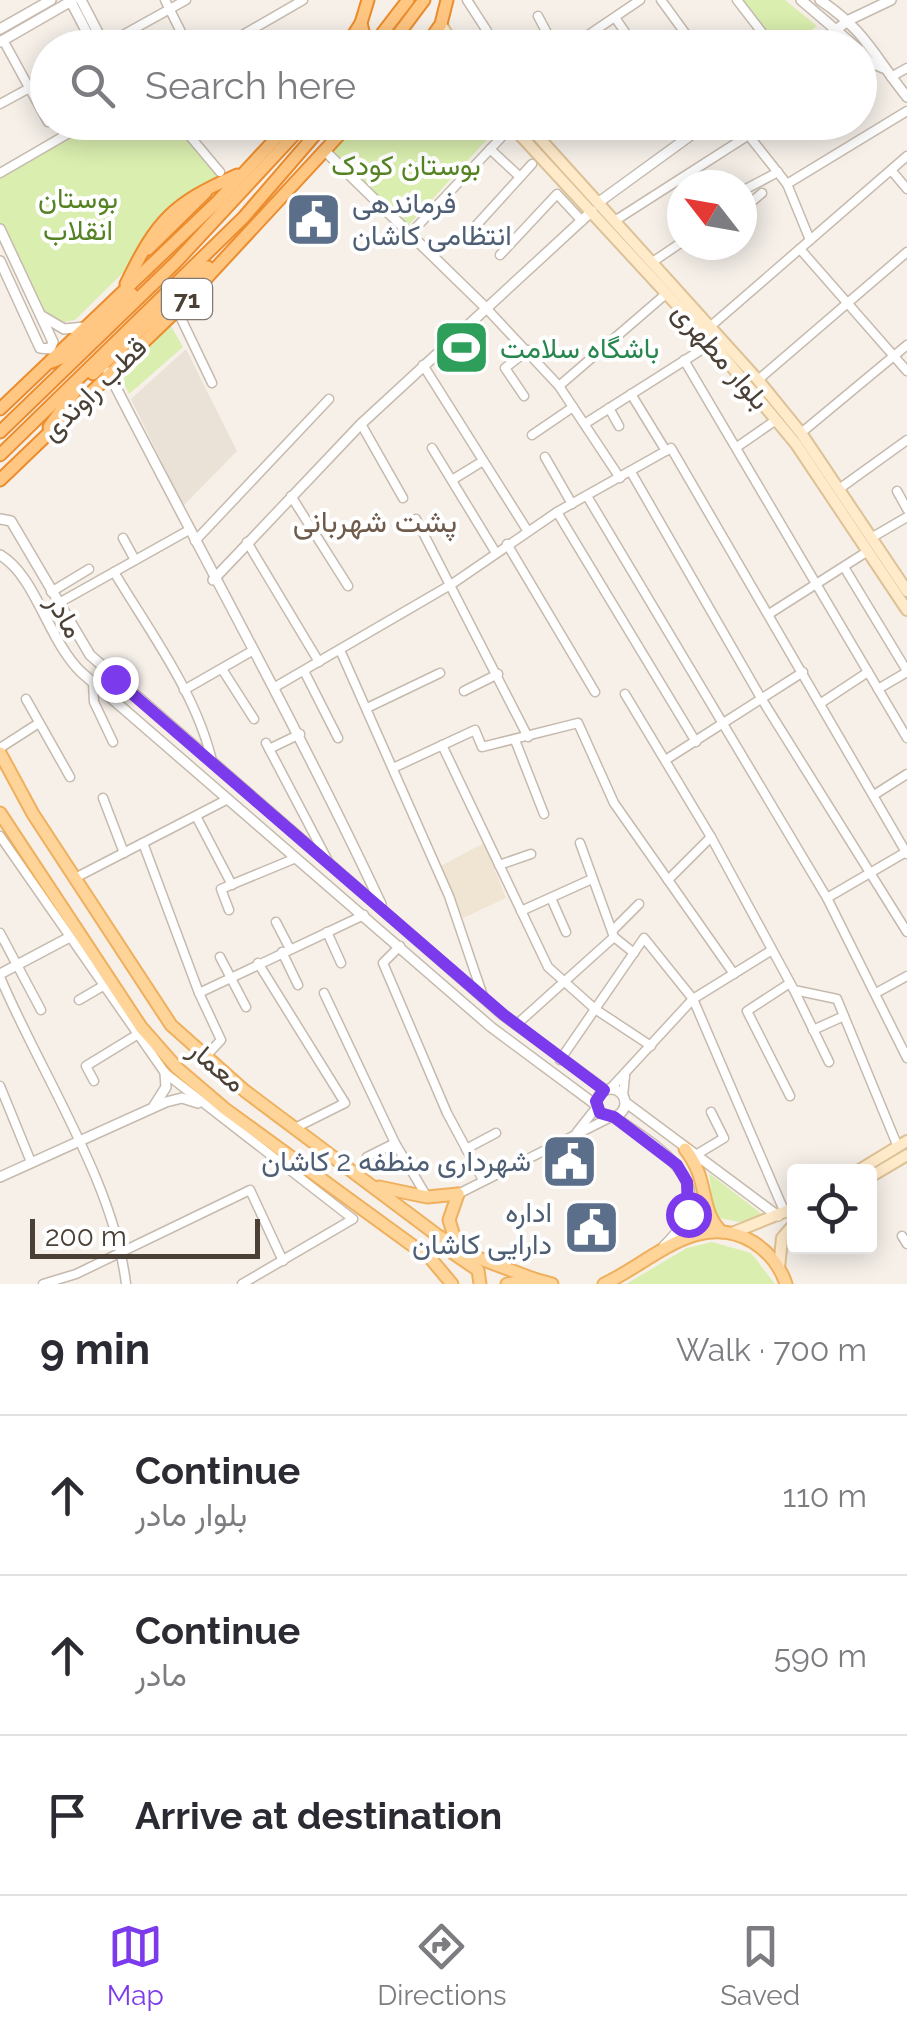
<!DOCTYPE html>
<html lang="en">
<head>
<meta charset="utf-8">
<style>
	:root { --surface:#fff; --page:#f2f2f3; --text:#2b2b33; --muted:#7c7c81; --line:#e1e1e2; --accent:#7c3aed }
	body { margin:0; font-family:Raleway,Vazirmatn,sans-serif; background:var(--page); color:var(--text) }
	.controls { position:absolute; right:30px; bottom:30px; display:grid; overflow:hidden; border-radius:10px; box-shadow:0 5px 25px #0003 }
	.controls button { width:90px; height:90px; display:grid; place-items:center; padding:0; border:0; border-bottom:2px solid var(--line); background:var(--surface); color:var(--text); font:50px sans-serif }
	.compass { position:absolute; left:667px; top:170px; width:90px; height:90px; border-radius:50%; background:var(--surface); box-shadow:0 5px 25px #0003; rotate:301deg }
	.scale { position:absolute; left:30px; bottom:25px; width:230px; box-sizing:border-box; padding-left:10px; border:5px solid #4b4036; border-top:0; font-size:28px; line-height:35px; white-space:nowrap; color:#4b4036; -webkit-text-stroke:8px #fff; paint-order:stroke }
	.stop { position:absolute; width:30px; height:30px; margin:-22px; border:8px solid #7c3aed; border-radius:50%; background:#fff }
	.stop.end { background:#7c3aed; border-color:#fff; box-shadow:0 2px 10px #0008 }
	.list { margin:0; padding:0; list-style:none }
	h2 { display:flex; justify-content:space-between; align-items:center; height:130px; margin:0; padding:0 40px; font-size:42px }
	h2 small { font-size:32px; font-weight:400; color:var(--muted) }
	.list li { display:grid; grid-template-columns:65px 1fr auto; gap:30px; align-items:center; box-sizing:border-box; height:160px; padding:0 40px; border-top:2px solid var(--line) }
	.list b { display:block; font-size:38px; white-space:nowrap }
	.list p { margin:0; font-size:32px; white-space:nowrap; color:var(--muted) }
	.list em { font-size:32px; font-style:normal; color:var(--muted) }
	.icon { flex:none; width:55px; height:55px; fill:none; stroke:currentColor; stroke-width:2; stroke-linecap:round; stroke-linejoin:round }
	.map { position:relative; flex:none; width:907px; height:1284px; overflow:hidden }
	.search { position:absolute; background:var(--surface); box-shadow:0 5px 25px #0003; left:30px; right:30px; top:30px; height:110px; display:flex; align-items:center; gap:25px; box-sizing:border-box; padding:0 35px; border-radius:55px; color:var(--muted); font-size:38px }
	.sheet { height:610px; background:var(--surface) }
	nav { display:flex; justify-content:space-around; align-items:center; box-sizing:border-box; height:140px; border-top:2px solid var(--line); background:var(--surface); font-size:28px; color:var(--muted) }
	nav a { display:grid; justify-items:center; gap:5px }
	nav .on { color:var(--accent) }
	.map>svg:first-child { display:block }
	.residential { fill:#eae2d7 }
	.education { fill:#f0e4d2 }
	.green { fill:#daeeaf }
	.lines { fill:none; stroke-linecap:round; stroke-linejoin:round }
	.minor-casing { stroke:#c6baae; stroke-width:11 }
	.tertiary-casing { stroke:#c6baae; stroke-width:12 }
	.secondary-casing { stroke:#ddc197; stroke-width:14 }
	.primary-casing { stroke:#efb05e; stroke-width:15 }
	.trunk-casing { stroke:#ec8c2d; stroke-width:15 }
	.minor { stroke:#fff; stroke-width:8 }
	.tertiary { stroke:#fff; stroke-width:9 }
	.secondary { stroke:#ffebca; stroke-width:10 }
	.primary { stroke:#ffd499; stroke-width:11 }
	.trunk { stroke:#ffc782; stroke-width:11 }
	.route { stroke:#7c3aed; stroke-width:12 }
	.labels { text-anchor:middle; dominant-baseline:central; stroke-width:8; stroke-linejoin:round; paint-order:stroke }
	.shield { fill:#fff; stroke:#817972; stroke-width:2.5 }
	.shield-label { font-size:25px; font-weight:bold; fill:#4b4036 }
	.park-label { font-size:28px; fill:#558323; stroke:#fff }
	.service-label { font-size:28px; fill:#4e5e75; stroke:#fff; text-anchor:end }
	.leisure-label { font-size:28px; fill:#27864d; stroke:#fff; text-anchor:start }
	.street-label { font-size:28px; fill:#4b4036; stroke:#fff }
	.neighbourhood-label { font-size:30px; fill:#6f5c4d; stroke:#fff }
</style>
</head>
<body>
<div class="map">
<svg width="907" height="1284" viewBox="0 0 907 1284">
	<rect width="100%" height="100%" fill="#f6f0e9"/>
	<path class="residential" d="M186,349L237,451L183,506L131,399Z"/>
	<path class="education" d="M484,843L506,898L463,918L441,866Z"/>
	<g class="green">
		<path d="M737,0H785L817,26L788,47H774Z"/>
		<path d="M93,123H181L222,175L75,320L59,323L44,310L0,225V173Z"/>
		<path d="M360,123L500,122L501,124L406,228L332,151Z"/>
		<path d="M171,326L183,347L129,394L118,370Z"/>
		<path d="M709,1173L763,1215L739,1222L715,1217Z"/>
		<path d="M712,1242L751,1253L775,1284H626L687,1248Z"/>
	</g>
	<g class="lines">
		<defs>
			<g id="minor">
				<path d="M165,0L189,48"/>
				<path d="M467,0L487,31"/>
				<path d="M661,0L696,48"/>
				<path d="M737,0L774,48"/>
				<path d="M538,16L555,48"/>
				<path d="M616,19L636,48"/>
				<path d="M3,40L48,122"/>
				<path d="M105,45L186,0"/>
				<path d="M220,48L303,0"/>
				<path d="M569,48L640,0"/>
				<path d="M891,77L907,68"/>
				<path d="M0,104L48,78"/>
				<path d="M178,122L220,172"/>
				<path d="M640,122L642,127L650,122"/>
				<path d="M749,136L787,184L810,240"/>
				<path d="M490,149L520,177"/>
				<path d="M891,170L907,189"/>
				<path d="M0,173L88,122"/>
				<path d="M787,184L907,111"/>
				<path d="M742,191L778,172"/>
				<path d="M742,210L762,193"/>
				<path d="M616,220L769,122"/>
				<path d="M473,229L532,164"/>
				<path d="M409,235L512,126"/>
				<path d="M697,245H699"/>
				<path d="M800,249L907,371"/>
				<path d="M500,255L557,194L582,221"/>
				<path d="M654,261L682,242"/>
				<path d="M486,308L559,386L620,478"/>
				<path d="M177,310L212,383"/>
				<path d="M712,325L907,156"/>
				<path d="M684,360L907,738"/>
				<path d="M423,365L527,530"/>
				<path d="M758,380L907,252"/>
				<path d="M559,386L667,293"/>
				<path d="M631,394L666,451"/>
				<path d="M524,396L505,368L528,350"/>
				<path d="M609,408L619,426"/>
				<path d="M586,423L712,343"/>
				<path d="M361,424L403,498"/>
				<path d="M801,433L907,345"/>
				<path d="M532,435L573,407"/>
				<path d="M737,447L776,420"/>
				<path d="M432,448L496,553"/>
				<path d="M545,457L572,504"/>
				<path d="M631,472L761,698L907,932"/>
				<path d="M452,480L483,461"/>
				<path d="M839,489L907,440"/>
				<path d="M897,491L907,509"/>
				<path d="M291,496L348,586"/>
				<path d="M587,496L827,898L907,1058"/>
				<path d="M557,512L696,742"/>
				<path d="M416,519L528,737"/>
				<path d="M123,538L135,560"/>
				<path d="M871,538L907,517"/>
				<path d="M195,541L329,399"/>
				<path d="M247,542L319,662"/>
				<path d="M507,544L595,692"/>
				<path d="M844,567L907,671"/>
				<path d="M114,572C150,632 196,693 212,761"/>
				<path d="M51,592L89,569"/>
				<path d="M57,604L189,530"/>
				<path d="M769,614L868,551"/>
				<path d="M340,650L449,896L483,996"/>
				<path d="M222,669L254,719"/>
				<path d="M304,671L338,738"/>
				<path d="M93,682L94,702L113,742"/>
				<path d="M275,687L452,584L557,512L671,448L907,854"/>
				<path d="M878,689L907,672"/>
				<path d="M184,690L252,651"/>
				<path d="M464,691L498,674"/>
				<path d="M625,694L711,837L794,990L837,999L898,1147"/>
				<path d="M26,699L70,777"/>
				<path d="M821,703L868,672"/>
				<path d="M367,708L440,673"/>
				<path d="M515,740L544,814"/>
				<path d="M266,743L328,861"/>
				<path d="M442,745L548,967L595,1009L651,1046"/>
				<path d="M0,748L39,723"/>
				<path d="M269,749L300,734"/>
				<path d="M667,759L803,672"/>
				<path d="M393,768L475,730L482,747L578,723L614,803L734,974"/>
				<path d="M874,795L907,774"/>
				<path d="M103,798L124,853"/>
				<path d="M196,816L232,885"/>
				<path d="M0,836L165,1073L353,1219L242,1284"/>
				<path d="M143,843L199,993L221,1040L205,1057"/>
				<path d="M580,843L614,937L634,953"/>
				<path d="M499,865L531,854"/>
				<path d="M75,878L228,799"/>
				<path d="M668,880L711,837"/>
				<path d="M551,898L566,932"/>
				<path d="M827,898L906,852"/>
				<path d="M229,910L221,889L296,858"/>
				<path d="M521,911L592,879"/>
				<path d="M276,922L290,949"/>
				<path d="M612,931L639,904"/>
				<path d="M327,932L341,963"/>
				<path d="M0,933L41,1010"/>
				<path d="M400,946L383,963L447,1113L483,1180"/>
				<path d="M282,952L298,985"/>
				<path d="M220,957L246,1007"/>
				<path d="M258,963L345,1103L295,1128"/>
				<path d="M0,977C40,1072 114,1182 126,1284"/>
				<path d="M794,990L829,1062"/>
				<path d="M199,993L364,915"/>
				<path d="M324,993L395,1143L427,1197"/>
				<path d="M876,993L907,976"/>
				<path d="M79,1000L103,986"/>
				<path d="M516,1025L614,937"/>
				<path d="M813,1030L844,1016"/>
				<path d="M560,1060L644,938L693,999L785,1213"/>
				<path d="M94,1081L86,1066L135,1036"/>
				<path d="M0,1086L31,1162"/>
				<path d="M610,1089L693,999L772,950"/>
				<path d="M623,1096L625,1076"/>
				<path d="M790,1096L747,1011L790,983"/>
				<path d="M577,1132L596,1108"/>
				<path d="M466,1149L496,1133"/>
				<path d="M694,1156L724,1138L711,1112"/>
				<path d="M367,1157L395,1143"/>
				<path d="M458,1194L609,1118"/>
				<path d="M902,1236L907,1244"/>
				<path d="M43,1284L76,1274L250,1190L283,1261"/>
			</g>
			<g id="tertiary">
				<path d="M70,0L95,48"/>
				<path d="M81,0L106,48"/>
				<path d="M801,0L857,48"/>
				<path d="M820,0C866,31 874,56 907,97"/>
				<path d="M0,29L51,0"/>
				<path d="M0,42L73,0"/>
				<path d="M812,48L849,20L891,0"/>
				<path d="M860,50L870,62L883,68"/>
				<path d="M326,152L486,308"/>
				<path d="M599,202L709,122"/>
				<path d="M0,229L53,342L50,349L40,348L0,261"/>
				<path d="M42,316L64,329L85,327"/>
				<path d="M108,372C199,550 296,723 381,904"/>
				<path d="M0,519L11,521L90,655L503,1015L605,1090"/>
				<path d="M0,555C36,576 48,640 81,672L491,1027L596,1105"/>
				<path d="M213,580L361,424L592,211"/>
				<path d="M0,974L68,938"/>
				<circle cx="611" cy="1103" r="14"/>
				<path d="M625,1102L778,1216"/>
				<path d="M154,1106L166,1087L165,1073"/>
				<path d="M614,1117C664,1151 726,1186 664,1246"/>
				<path d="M0,1177L166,1102L182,1098L198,1103"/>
			</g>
			<g id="secondary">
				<path d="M441,24L455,48"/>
				<path d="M508,122L712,343L796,444L907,610"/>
				<path d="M525,122L758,380L801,433L907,591"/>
				<path d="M856,1172L907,1141"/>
				<path d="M870,1177L907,1155"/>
				<path d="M732,1233L794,1208"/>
				<path d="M779,1268L782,1238L794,1224"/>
			</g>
			<g id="primary">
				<path d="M0,753L33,814L171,1025L245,1091L437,1235L473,1256L534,1279"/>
				<path d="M0,813L141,1027L177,1068L225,1109L431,1259L452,1284"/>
				<path d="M685,1149C711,1182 698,1210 722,1232"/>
				<path d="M379,1187L427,1197L458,1194"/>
				<path d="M457,1246L449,1220L458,1194"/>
				<path d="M453,1253L478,1270L480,1284"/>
				<path d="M507,1284L534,1279L552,1284"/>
				<path d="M604,1284C650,1263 699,1209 753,1242C769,1252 780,1266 786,1284"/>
			</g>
			<g id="trunk">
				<path d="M345,48L361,23"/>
				<path d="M367,48L361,23L368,0"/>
				<path d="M371,48L408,0"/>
				<path d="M388,48L424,0"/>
				<path d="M424,48L441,24L447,0"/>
				<path d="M148,249L206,192"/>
				<path d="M126,284C157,220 172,204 237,175"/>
				<path d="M52,362L66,356L132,294"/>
				<path d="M93,374L208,267"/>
				<path d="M0,409L217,202L291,122"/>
				<path d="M49,427L76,390"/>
				<path d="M0,432L176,262L306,122"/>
				<path d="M0,455L244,217L326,122"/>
				<path d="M0,480L177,310L351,122"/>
			</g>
		</defs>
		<use href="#minor" class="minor-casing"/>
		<use href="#tertiary" class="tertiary-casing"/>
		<use href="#secondary" class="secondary-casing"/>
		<use href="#primary" class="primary-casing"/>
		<use href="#trunk" class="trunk-casing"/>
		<use href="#minor" class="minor"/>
		<use href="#tertiary" class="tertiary"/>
		<use href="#secondary" class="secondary"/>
		<use href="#primary" class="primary"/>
		<use href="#trunk" class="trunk"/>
	</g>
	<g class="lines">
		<path class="route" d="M115,679L504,1015L604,1090L596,1101L600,1113L614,1117L677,1165L687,1182L688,1214"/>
	</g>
	<defs>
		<symbol id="civic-square" viewBox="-11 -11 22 22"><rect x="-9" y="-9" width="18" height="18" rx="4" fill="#5c6f8a" stroke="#fff"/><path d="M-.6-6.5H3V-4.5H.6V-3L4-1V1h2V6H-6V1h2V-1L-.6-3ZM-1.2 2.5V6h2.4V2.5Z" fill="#fff"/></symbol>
		<symbol id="stadium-square" viewBox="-11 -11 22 22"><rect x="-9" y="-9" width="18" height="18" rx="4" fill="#2e9e5b" stroke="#fff"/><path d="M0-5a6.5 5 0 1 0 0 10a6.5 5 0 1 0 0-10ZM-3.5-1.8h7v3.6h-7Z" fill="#fff"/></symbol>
	</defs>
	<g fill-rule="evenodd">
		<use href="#civic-square" x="282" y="188" width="63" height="63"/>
		<use href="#stadium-square" x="430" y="316" width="63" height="63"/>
		<use href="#civic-square" x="538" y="1130" width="63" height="63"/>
		<use href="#civic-square" x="560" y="1196" width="63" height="63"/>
	</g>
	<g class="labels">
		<rect class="shield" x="162" y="279" width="50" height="40" rx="8"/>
		<g class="shield-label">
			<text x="187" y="299">71</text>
		</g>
		<g class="park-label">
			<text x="406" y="165">بوستان کودک</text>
			<text x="78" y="198">بوستان<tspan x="78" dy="32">انقلاب</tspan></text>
		</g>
		<g class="service-label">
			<text x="352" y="203" text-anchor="start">فرماندهی<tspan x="352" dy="32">انتظامی کاشان</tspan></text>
			<text x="531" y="1161">شهرداری منطفه 2 کاشان</text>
			<text x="552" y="1212">اداره<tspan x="552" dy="32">دارایی کاشان</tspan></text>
		</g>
		<g class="leisure-label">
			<text x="500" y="348">باشگاه سلامت</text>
		</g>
		<g class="street-label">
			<text transform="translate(721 356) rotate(49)">بلوار مطهری</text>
			<text transform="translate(94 389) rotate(-44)">قطب راوندی</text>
			<text transform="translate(65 616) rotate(60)">مادر</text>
			<text transform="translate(217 1066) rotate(40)">معمار</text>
		</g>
		<g class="neighbourhood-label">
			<text x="375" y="521">پشت شهربانی</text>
		</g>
	</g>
</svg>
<div class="controls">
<button><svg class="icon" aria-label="locate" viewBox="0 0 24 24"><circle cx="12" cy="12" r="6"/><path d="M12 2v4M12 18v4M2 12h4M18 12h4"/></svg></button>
</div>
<svg class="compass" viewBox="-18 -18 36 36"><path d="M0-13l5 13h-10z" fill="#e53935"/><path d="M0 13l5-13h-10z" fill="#7c7c81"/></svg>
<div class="scale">200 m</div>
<div class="stop" style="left:688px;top:1214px"></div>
<div class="stop end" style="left:115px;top:679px"></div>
<div class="search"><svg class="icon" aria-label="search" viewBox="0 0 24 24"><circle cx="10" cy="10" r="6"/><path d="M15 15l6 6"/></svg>Search here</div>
</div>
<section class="sheet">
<h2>9 min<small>Walk · 700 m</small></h2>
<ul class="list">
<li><svg class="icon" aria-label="ahead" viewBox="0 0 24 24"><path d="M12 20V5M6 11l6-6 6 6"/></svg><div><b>Continue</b><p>بلوار مادر</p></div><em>110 m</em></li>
<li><svg class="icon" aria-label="ahead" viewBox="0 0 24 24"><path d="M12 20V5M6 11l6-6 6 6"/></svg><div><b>Continue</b><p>مادر</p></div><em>590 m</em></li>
<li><svg class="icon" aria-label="arrive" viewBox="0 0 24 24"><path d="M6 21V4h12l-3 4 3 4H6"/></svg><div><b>Arrive at destination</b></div></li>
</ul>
</section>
<nav>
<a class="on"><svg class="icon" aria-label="map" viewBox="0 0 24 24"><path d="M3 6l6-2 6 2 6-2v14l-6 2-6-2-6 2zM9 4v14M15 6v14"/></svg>Map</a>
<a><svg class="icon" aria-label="directions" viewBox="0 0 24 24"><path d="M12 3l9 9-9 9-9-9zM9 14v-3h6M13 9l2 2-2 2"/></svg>Directions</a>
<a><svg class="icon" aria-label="saved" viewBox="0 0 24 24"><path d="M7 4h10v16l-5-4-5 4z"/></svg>Saved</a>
</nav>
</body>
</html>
